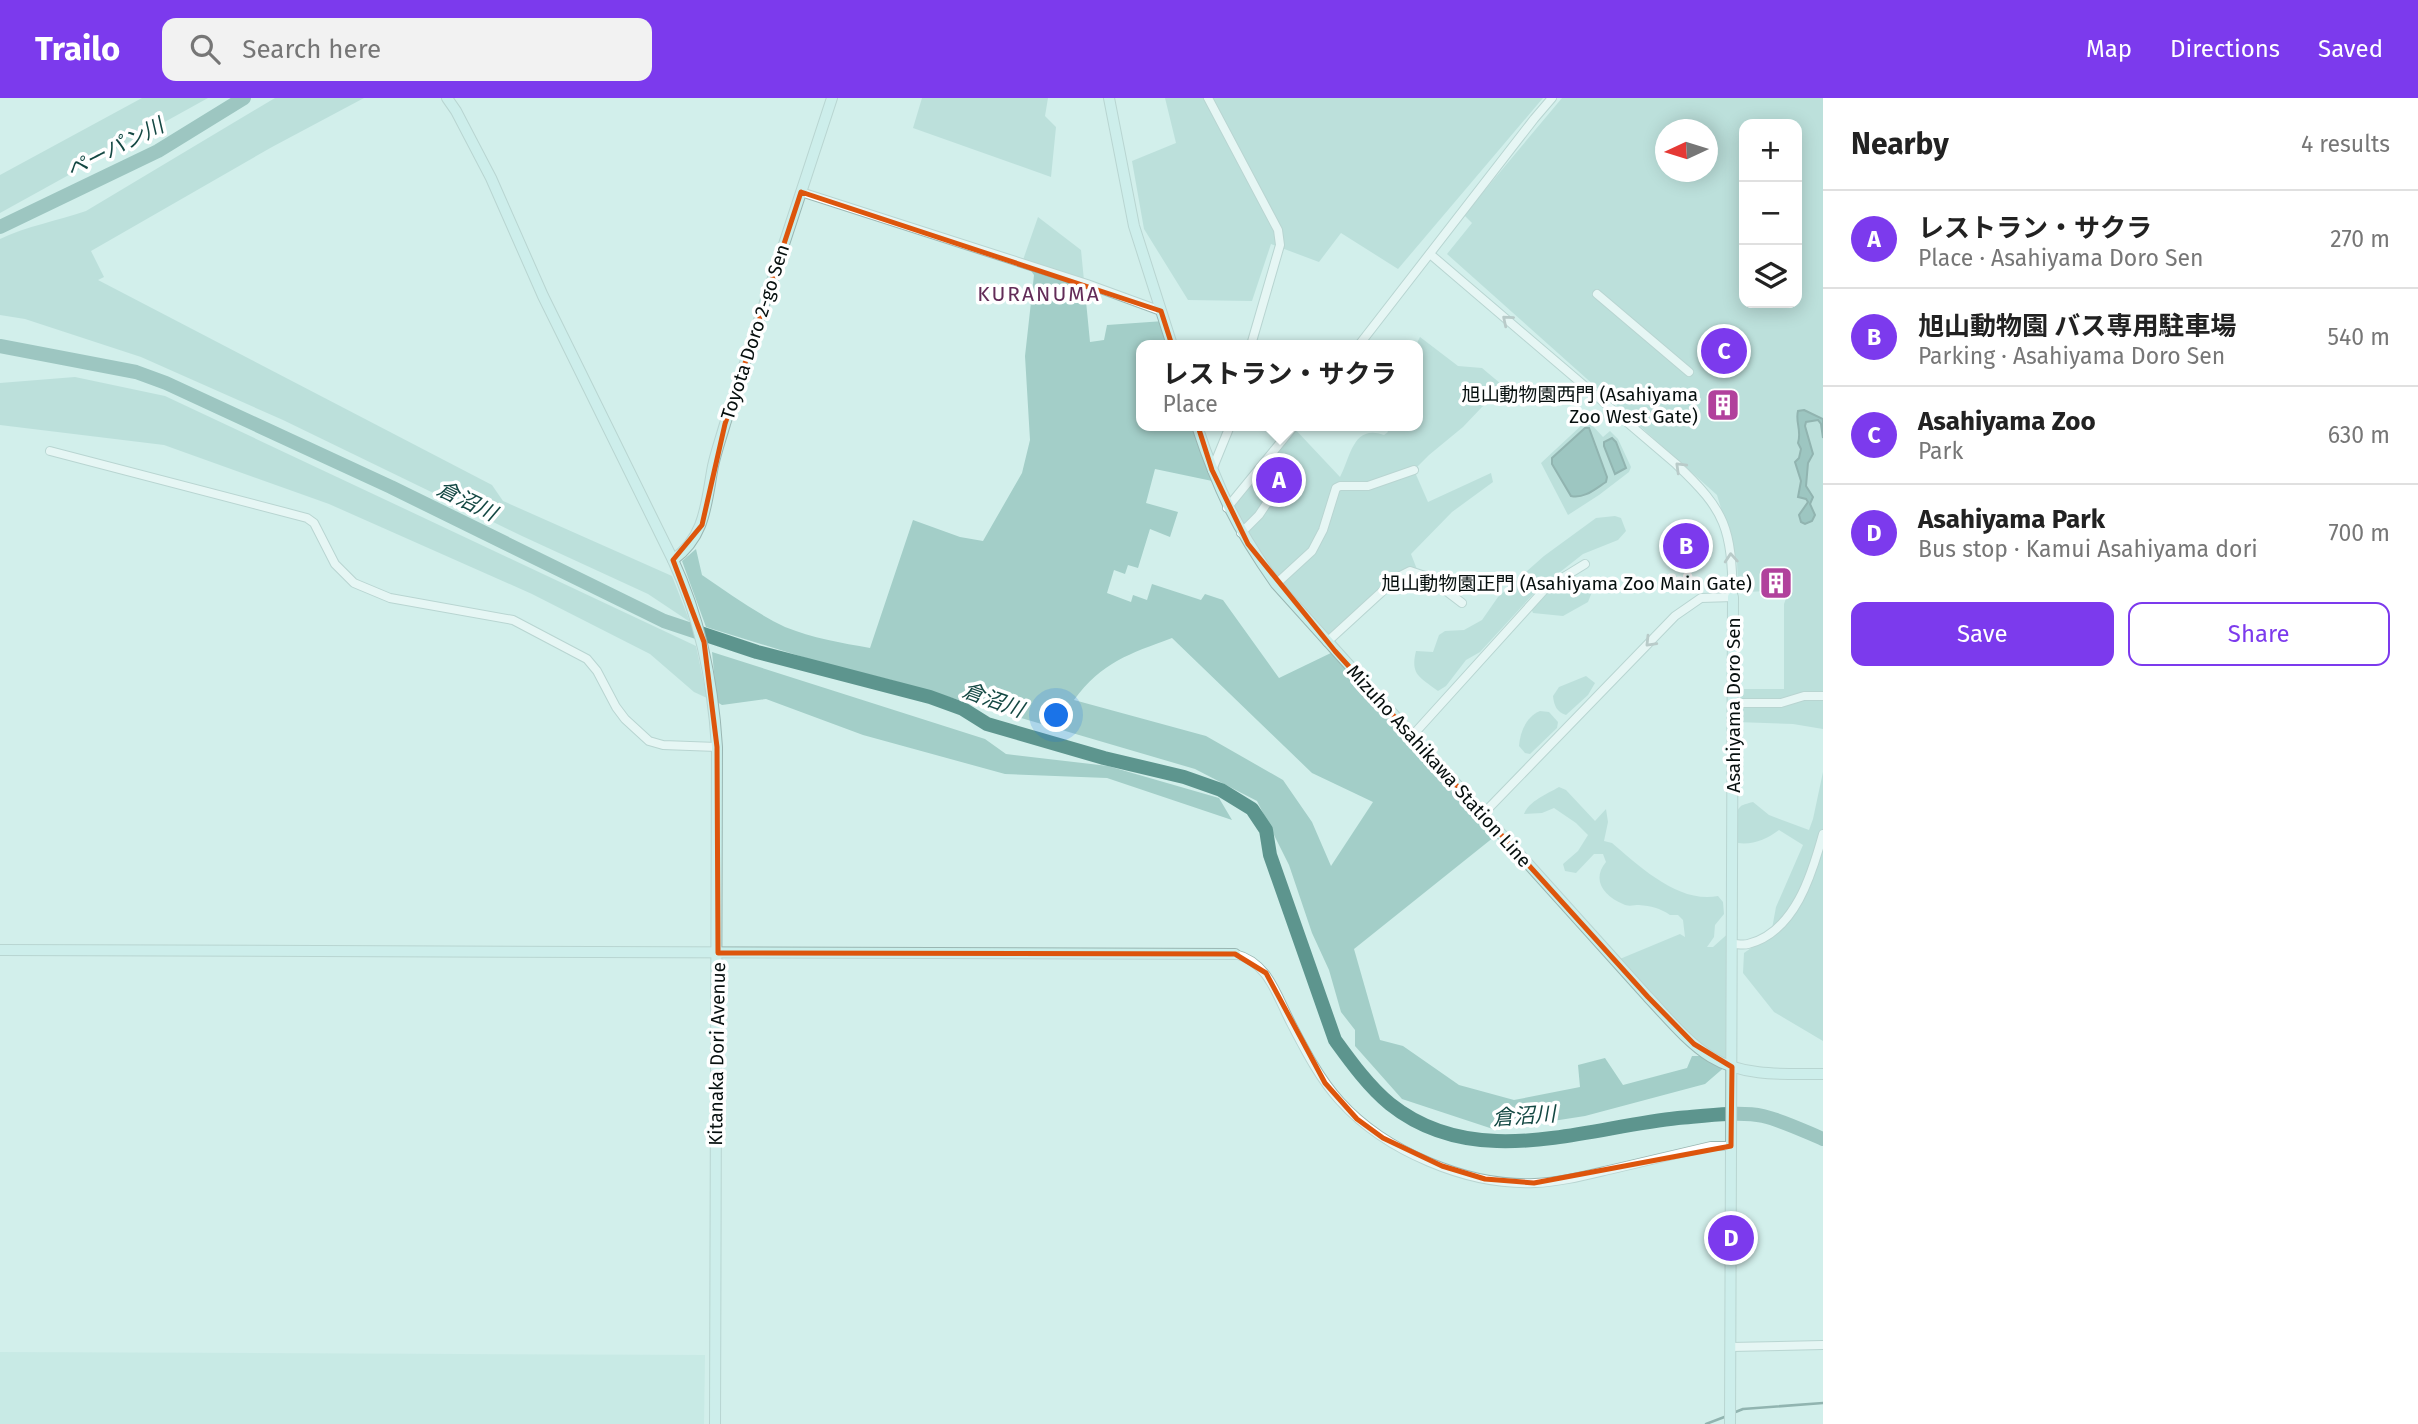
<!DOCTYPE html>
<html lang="en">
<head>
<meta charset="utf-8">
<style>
	:root { --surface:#fff; --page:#f2f2f2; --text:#222; --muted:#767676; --line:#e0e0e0; --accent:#7c3aed }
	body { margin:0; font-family:"Fira Sans","Noto Sans JP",sans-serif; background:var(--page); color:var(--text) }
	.controls { position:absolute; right:21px; top:21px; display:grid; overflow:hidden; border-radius:14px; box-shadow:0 4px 18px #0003 }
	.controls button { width:63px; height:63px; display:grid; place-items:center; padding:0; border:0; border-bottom:2px solid var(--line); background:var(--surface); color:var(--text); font:35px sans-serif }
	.compass { position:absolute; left:1655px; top:21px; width:63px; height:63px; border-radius:50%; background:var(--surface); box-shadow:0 4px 18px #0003; rotate:266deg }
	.you { position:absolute; left:1057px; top:618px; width:24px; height:24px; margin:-18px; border:5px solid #fff; border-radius:50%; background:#1a73e8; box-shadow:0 0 0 10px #1a73e833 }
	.badge { display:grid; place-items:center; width:46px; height:46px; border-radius:50%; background:var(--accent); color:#fff; font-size:23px; font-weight:700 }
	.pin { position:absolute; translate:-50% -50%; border:4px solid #fff; box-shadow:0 2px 7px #0006 }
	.popup { position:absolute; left:1136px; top:242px; width:287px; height:91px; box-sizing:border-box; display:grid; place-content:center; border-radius:14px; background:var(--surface); filter:drop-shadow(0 2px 5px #0005); font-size:23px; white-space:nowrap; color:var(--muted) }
	.popup b { font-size:26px; color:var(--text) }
	.popup::after { content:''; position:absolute; left:50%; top:100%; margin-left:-14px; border:14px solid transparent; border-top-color:var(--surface) }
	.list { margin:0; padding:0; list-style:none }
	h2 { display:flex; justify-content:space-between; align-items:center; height:91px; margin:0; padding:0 28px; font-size:30px }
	h2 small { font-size:23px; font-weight:400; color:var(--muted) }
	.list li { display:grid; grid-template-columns:46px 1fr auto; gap:21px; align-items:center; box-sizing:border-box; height:98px; padding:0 28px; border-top:2px solid var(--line) }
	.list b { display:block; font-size:26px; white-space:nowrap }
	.list p { margin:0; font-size:23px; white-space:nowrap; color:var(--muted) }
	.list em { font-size:23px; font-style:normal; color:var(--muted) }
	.actions { display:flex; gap:14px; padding:21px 28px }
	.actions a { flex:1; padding:16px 0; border:2px solid var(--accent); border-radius:14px; text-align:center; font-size:24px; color:var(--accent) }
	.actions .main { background:var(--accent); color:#fff }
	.icon { flex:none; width:38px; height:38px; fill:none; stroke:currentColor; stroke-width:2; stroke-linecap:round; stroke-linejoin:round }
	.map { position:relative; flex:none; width:1823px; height:1326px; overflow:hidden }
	header { display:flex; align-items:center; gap:42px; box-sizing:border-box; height:98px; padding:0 35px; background:var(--accent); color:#fff }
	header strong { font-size:33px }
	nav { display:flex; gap:38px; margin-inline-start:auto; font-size:24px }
	.search { width:490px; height:63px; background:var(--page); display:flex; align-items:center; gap:18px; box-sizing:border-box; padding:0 24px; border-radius:14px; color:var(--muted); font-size:26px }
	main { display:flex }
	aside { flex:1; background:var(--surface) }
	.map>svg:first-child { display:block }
	.built { fill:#bde4de }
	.green { fill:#a3cec8; fill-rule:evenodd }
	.water { fill:#5d958e; stroke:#436d68; stroke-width:2 }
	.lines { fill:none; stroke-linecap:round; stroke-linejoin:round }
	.stream { stroke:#436d68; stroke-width:2.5 }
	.river { stroke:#5d958e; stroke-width:14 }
	.street-casing { stroke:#9ab6b2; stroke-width:10 }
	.secondary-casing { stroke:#9ab6b2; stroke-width:12 }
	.street { stroke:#fff; stroke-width:8 }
	.secondary { stroke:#c8eeea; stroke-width:10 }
	.oneway { stroke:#9b9f9f }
	.marked { fill:none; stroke:#dd550c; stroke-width:5; stroke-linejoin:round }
	.labels { text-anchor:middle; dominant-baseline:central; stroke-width:7; stroke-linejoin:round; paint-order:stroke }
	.street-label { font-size:19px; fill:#060f0e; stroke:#fff }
	.poi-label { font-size:19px; fill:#060f0e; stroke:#fff; text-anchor:end }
	.water-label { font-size:21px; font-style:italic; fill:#144843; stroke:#fff }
	.neighbourhood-label { font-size:21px; letter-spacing:2px; fill:#632c58; stroke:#fff }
</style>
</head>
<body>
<header>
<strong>Trailo</strong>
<div class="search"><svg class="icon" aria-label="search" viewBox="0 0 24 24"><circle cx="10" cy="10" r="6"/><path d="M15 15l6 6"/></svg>Search here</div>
<nav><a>Map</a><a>Directions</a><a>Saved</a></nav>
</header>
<main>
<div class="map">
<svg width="1823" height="1326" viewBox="0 0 1823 1326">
	<rect width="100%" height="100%" fill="#d2efeb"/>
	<path class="built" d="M0,1254L705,1257L704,1326H0Z"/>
	<g class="green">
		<path d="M142,0H208L0,115V77Z"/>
		<path d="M275,0H364L272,49L91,153L104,179L98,182L492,387L503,403L672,478L690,524L648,496L522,438L283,322L141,259L25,221L0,217V141C27,128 57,123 86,113Z"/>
		<path d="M922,0H1048L1045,18L1056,29L1051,79L913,30Z"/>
		<path d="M1165,0H1543L1398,171L1341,135L1319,164L1271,146L1252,203L1188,202L1144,131L1132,63L1176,45Z"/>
		<path d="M1562,0H1823V631L1793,626L1736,624V610L1744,591H1784V506L1789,492L1746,494L1744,488H1738L1737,463L1717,397L1447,156L1472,125L1464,117ZM1744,26H1797V205H1744ZM1666,32H1708V74H1666Z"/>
		<path d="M1038,119L1081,152L1090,244L1104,242L1107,227L1164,223L1172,247H1141V328H1198L1217,384L1155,371L1146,405L1178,414L1170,439L1150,431L1138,470L1128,467L1125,476L1114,472L1107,495L1131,504L1133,497L1147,502L1152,486L1201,502L1205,496L1223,502L1279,580L1335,553L1499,735L1354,851L1380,942L1403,948L1459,987L1514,1002L1580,989L1578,967L1605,960L1623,987L1687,970L1692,958H1708L1615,863L1680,836L1685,839L1683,822L1678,817H1670C1660,810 1651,808 1639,807C1634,807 1628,809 1623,806C1604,798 1591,782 1606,764L1603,756H1594L1576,775L1565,773L1563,766L1578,753L1588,737L1576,725L1554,710L1542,715L1524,716C1529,703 1547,696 1559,689L1566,692L1595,723L1606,711L1608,724L1604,743L1612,745C1639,768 1679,806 1718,798L1723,804L1724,816L1715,827L1714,839L1707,849H1713L1732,832L1727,967L1705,986L1585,1018L1496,1032L1402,1001L1355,948V932L1341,914L1329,872L1312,835L1289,767L1257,703L1195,671L891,582L819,564L706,529L682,463L696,451L702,477C728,495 756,515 785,529C812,540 842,545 870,550L913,422L960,439L983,443L1022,375L1030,342L1025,258L1034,177L1023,162ZM1172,540L1312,675L1373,704L1331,768L1312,724L1283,682L1206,638L1074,602C1102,564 1129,556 1172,540Z"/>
		<path d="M1420,239L1458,268L1482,270L1507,291L1482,309L1463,329L1429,357L1414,372L1428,404L1491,375L1493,384L1452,414L1411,456L1418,474L1410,473L1327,544L1276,486L1227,410L1293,329L1340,379C1351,358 1353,326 1384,337L1388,334L1385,328H1417L1416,247Z"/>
		<path d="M75,279L165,298L696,548L707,600L694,594L650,556L532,496L329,406L164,347L0,327V285Z"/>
		<path d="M1584,325L1591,326L1603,339L1610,333L1618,341L1631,369L1629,374L1599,397L1568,417L1541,365Z"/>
		<path d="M1615,418L1621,420L1626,433L1618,442L1583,456L1536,493L1480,554L1466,562L1446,588L1438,593C1420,579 1410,577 1416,553L1433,554L1439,537L1445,533L1464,532L1482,522L1498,499L1544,458L1596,420Z"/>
		<path d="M1575,482L1592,494L1588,504L1563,518L1533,515L1531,510C1542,498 1558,483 1575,482Z"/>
		<path d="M712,554L985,641L1006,656L1108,668L1219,700L1232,722L1107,680L1005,676L863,637L766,601L722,607L717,604Z"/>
		<path d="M1586,578L1595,585L1588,597L1566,617C1557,614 1554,608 1553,598L1559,589Z"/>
		<path d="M1540,613L1549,614L1558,624L1557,630L1530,656L1525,655L1519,648C1520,634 1526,619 1540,613Z"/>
		<path d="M1823,674V943L1774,914L1743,875L1744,855L1771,836L1776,809L1803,747L1779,732C1767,741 1753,747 1738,745C1736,736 1732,715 1741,708C1742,707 1752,704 1753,704L1769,717L1809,732L1813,721Z"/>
	</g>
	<g class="water">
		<path d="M1804,312L1823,321V340L1821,326L1818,322L1806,324L1805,328L1813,356L1808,365L1806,388L1813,399L1810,406L1815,417L1812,423L1805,426L1801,424L1799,417L1808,404L1806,401L1798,399L1801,383L1795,364L1799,360L1801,351L1798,345C1802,332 1795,324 1798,313Z"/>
		<path d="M1585,330H1589L1607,379L1606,384C1595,391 1584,401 1571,398L1552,366V360Z"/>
		<path d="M1612,340L1616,344L1626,370L1615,376L1604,348V344Z"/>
	</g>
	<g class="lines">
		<g class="stream">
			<path d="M1733,1315L1743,1311L1823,1305"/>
			<path d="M1706,1326L1727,1318"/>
		</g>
		<g class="river">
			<path d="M0,129L158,53L244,0"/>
			<path d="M0,248L136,274L166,285L391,389L664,523L757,554L930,599L963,611L987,626L1104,660L1184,679L1221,692L1252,711L1266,732L1270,757L1335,942C1351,964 1369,989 1390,1006C1475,1074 1583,1030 1678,1020C1703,1018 1739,1013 1763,1018C1784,1023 1804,1033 1823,1041"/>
		</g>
		<defs>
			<g id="street">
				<path d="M1208,0L1278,132L1280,147L1251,247"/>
				<path d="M801,94L1087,186L1161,213"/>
				<path d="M1430,156L1676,366C1727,414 1731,430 1733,499L1701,500L1675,518L1483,716"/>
				<path d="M1597,196L1689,274"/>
				<path d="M1359,247L1534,21L1552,0"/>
				<path d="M50,353L307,420L314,425L335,466L354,485L390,500L513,522L587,561L597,573L616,609L625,621L649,643L663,647L717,649"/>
				<path d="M1212,372L1230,328"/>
				<path d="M1227,410L1294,328"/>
				<path d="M1241,435L1259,417L1271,399"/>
				<path d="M1276,486L1312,453L1323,432L1336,390L1340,388H1368L1414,372"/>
				<path d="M1327,544L1398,479L1410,473L1428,479L1462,505"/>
				<path d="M1732,605H1781L1804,598H1823"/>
				<path d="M1412,638L1546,490L1585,466"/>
				<path d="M1732,846C1737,846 1744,847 1748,846C1795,834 1812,776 1823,736"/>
				<path d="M1235,856C1269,864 1277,899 1292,927C1306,954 1320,981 1340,1003C1385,1053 1467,1088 1535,1085C1561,1084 1587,1077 1613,1071C1646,1063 1678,1056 1711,1048H1731"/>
				<path d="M1730,1249L1823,1247"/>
			</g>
			<g id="secondary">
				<path d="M447,0L456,13L491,80L543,198L673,462C701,522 713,584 717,649L715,1326"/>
				<path d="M1109,0L1134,128L1172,247"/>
				<path d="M1197,328C1218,392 1237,431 1276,486L1648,899C1667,919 1687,944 1711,959C1743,979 1786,976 1823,976"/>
				<path d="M673,462C706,438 706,405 713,368C716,354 721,340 725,326L832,0"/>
				<path d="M0,852L1235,856"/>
				<path d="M1730,1326L1733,499"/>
			</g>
		</defs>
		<use href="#street" class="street-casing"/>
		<use href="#secondary" class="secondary-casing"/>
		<use href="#street" class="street"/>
		<use href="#secondary" class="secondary"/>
	</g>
	<defs><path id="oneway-chevron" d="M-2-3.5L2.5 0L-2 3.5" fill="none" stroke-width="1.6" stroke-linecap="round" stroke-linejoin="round" transform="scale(1.75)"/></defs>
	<g class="oneway">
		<use href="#oneway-chevron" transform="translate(1507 222) rotate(-140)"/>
		<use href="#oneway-chevron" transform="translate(1680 369) rotate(-136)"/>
		<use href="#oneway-chevron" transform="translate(1731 460) rotate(-94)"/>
		<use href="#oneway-chevron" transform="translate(1650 544) rotate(134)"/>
	</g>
	<path d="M0 0H1823V1326H0ZM801,94L1161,213L1212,372L1248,446L1335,553L1648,899L1694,946L1732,969L1731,1048L1534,1085L1485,1081L1442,1068L1383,1040L1357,1021L1325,985L1266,875L1235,856L718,855L717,649L704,544L673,462L702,427L725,326Z" fill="#d2efeb" fill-opacity=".55" fill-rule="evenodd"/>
	<path class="marked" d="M801,94L1161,213L1212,372L1248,446L1335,553L1648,899L1694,946L1732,969L1731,1048L1534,1085L1485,1081L1442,1068L1383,1040L1357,1021L1325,985L1266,875L1235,856L718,855L717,649L704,544L673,462L702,427L725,326Z"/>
	<defs>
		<symbol id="building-square" viewBox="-11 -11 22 22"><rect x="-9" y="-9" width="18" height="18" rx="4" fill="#b1419c" stroke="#fff"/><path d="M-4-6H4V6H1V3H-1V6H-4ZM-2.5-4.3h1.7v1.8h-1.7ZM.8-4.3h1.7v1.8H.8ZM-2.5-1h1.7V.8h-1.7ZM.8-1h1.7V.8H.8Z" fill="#fff"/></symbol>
	</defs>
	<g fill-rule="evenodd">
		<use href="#building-square" x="1704" y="288" width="38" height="38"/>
		<use href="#building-square" x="1757" y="466" width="38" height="38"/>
	</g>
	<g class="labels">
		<g class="street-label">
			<text transform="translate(755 234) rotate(-72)">Toyota Doro 2-go Sen</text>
			<text transform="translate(1733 607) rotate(-90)">Asahiyama Doro Sen</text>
			<text transform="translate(1439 668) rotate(48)">Mizuho Asahikawa Station Line</text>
			<text transform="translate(717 956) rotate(-89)">Kitanaka Dori Avenue</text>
		</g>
		<g class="poi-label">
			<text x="1698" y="296">旭山動物園西門 (Asahiyama<tspan x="1698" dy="22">Zoo West Gate)</tspan></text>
			<text x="1752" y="485">旭山動物園正門 (Asahiyama Zoo Main Gate)</text>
		</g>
		<g class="water-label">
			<text transform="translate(115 50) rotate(-27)">ペーパン川</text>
			<text transform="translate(467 403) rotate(26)">倉沼川</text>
			<text transform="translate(993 602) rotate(20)">倉沼川</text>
			<text transform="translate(1524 1018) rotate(-4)">倉沼川</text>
		</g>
		<g class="neighbourhood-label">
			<text x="1039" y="196">KURANUMA</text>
		</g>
	</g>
</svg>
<div class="controls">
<button>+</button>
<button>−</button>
<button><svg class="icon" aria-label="layers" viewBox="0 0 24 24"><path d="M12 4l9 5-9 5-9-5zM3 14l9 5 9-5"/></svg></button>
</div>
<svg class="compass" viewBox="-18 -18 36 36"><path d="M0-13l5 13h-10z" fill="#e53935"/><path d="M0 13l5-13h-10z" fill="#767676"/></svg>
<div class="you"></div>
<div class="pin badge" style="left:1279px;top:382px">A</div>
<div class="popup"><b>レストラン・サクラ</b>Place</div>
<div class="pin badge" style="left:1686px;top:448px">B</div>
<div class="pin badge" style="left:1724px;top:253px">C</div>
<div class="pin badge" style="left:1731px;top:1140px">D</div>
</div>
<aside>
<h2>Nearby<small>4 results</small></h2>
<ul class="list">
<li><span class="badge">A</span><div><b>レストラン・サクラ</b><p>Place · Asahiyama Doro Sen</p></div><em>270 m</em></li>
<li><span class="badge">B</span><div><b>旭山動物園 バス専用駐車場</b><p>Parking · Asahiyama Doro Sen</p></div><em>540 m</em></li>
<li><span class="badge">C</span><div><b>Asahiyama Zoo</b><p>Park</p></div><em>630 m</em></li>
<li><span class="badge">D</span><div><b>Asahiyama Park</b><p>Bus stop · Kamui Asahiyama dori</p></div><em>700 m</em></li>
</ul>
<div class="actions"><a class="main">Save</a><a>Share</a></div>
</aside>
</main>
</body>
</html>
